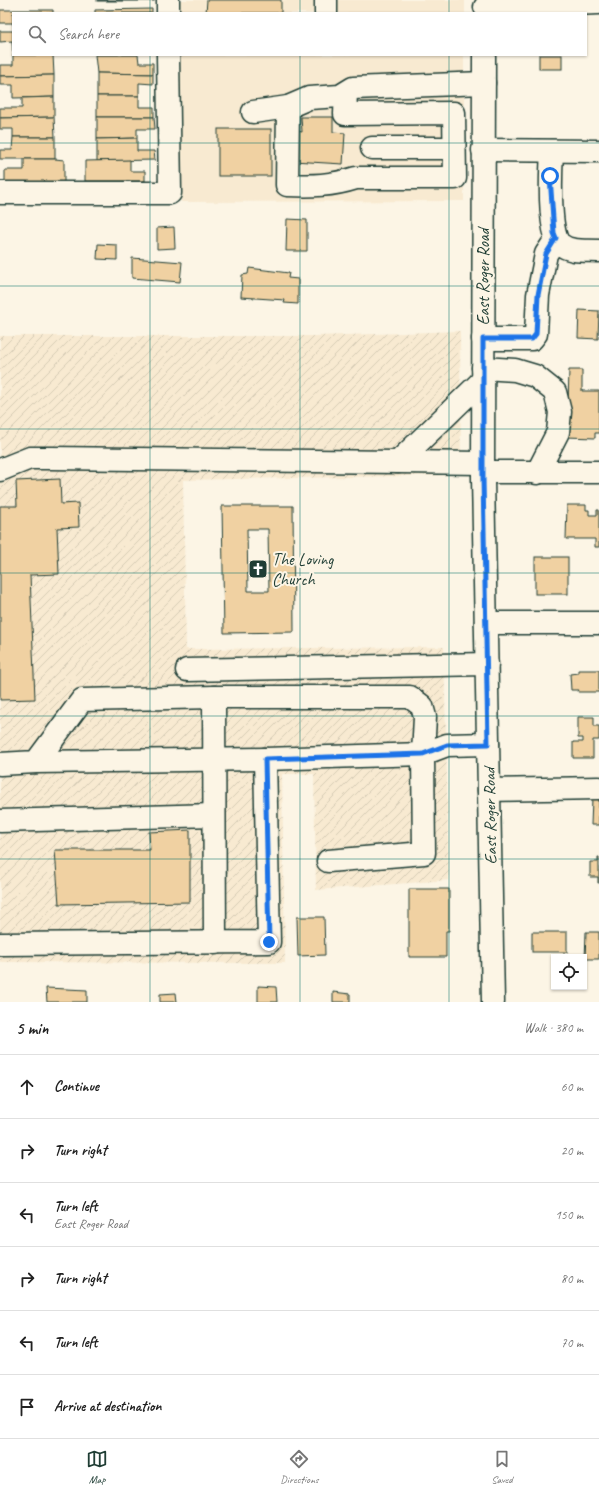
<!DOCTYPE html>
<html lang="en">
<head>
<meta charset="utf-8">
<style>
	:root { --surface:#fff; --page:#f2f2f2; --text:#222; --muted:#767676; --line:#e0e0e0; --accent:#1f3d34 }
	body { margin:0; font-family:Caveat,sans-serif; background:var(--page); color:var(--text) }
	.controls { position:absolute; right:12px; bottom:12px; display:grid; overflow:hidden; border-radius:0px; box-shadow:0 1px 3px #0004 }
	.controls button { width:36px; height:36px; display:grid; place-items:center; padding:0; border:0; border-bottom:1px solid var(--line); background:var(--surface); color:var(--text); font:20px sans-serif }
	.stop { position:absolute; width:12px; height:12px; margin:-9px; border:3px solid #1a73e8; border-radius:50%; background:#fff }
	.stop.end { background:#1a73e8; border-color:#fff; box-shadow:0 1px 4px #0008 }
	.list { margin:0; padding:0; list-style:none }
	h2 { display:flex; justify-content:space-between; align-items:center; height:52px; margin:0; padding:0 16px; font-size:17px }
	h2 small { font-size:13px; font-weight:400; color:var(--muted) }
	.list li { display:grid; grid-template-columns:26px 1fr auto; gap:12px; align-items:center; box-sizing:border-box; height:64px; padding:0 16px; border-top:1px solid var(--line) }
	.list b { display:block; font-size:15px; white-space:nowrap }
	.list p { margin:0; font-size:13px; white-space:nowrap; color:var(--muted) }
	.list em { font-size:13px; font-style:normal; color:var(--muted) }
	.icon { flex:none; width:22px; height:22px; fill:none; stroke:currentColor; stroke-width:2; stroke-linecap:round; stroke-linejoin:round }
	.map { position:relative; flex:none; width:599px; height:1002px; overflow:hidden }
	.search { position:absolute; background:var(--surface); box-shadow:0 1px 3px #0004; left:12px; right:12px; top:12px; height:44px; display:flex; align-items:center; gap:10px; box-sizing:border-box; padding:0 14px; border-radius:0px; color:var(--muted); font-size:15px }
	.sheet { height:436px; background:var(--surface) }
	nav { display:flex; justify-content:space-around; align-items:center; box-sizing:border-box; height:56px; border-top:1px solid var(--line); background:var(--surface); font-size:11px; color:var(--muted) }
	nav a { display:grid; justify-items:center; gap:2px }
	nav .on { color:var(--accent) }
	.map>svg:first-child { display:block }
	.built { fill:#f8ead1 }
	.industrial { fill:url(#industrial-furrows) }
	.building { fill:#f0d1a2; stroke:#1f3d34; fill-rule:evenodd }
	.lines { fill:none; stroke-linecap:round; stroke-linejoin:round }
	.minor-casing { stroke:#1f3d34; stroke-width:25 }
	.minor { stroke:#fcf5e5; stroke-width:22 }
	.route { stroke:#1a73e8; stroke-width:5 }
	.grid { fill:none; stroke:#0f766e; stroke-width:1; stroke-opacity:0.55 }
	.labels { text-anchor:middle; dominant-baseline:central; stroke-width:4; stroke-linejoin:round; paint-order:stroke }
	.street-label { font-size:17px; fill:#1f3d34; stroke:#fcf5e5 }
	.poi-label { font-size:17px; fill:#1f3d34; stroke:#fcf5e5; text-anchor:start }
</style>
</head>
<body>
<div class="map">
<svg width="599" height="1002" viewBox="0 0 599 1002">
	<defs>
		<pattern id="industrial-furrows" width="10" height="10" patternUnits="userSpaceOnUse"><rect width="10" height="10" fill="#f8ead1"/><path d="M-1 1l2-2M0 10L10 0M9 11l2-2" fill="none" stroke="#d4cab4"/></pattern>
	</defs>
	<rect width="100%" height="100%" fill="#fcf5e5"/>
	<filter id="ink" filterUnits="userSpaceOnUse"><feTurbulence type="fractalNoise" baseFrequency=".025" numOctaves="2"/><feDisplacementMap in="SourceGraphic" scale="8" xChannelSelector="R" yChannelSelector="G"/><feConvolveMatrix kernelMatrix="1 2 1 2 8 2 1 2 1" color-interpolation-filters="sRGB"/></filter>
	<g filter="url(#ink)">
		<g class="built">
			<rect x="180" y="0" width="285" height="13"/>
			<path d="M180,55H464V201L181,202Z"/>
		</g>
		<path class="industrial" d="M460,331L461,475L183,480L186,649L444,647L449,880L316,890L314,774H282L285,963L0,962V336H317Z"/>
		<g class="building">
			<rect x="97" y="0" width="57" height="1"/>
			<path d="M207,0H281V13H206Z"/>
			<path d="M152,9V13H95V10Z"/>
			<path d="M0,10H53V13H13V25V23H0Z"/>
			<path d="M0,31H13V52L12,41L0,42Z"/>
			<path d="M13,55H53L54,75L0,76V65H13Z"/>
			<path d="M95,55H138L139,63H153V74L97,73Z"/>
			<rect x="539" y="55" width="23" height="14"/>
			<path d="M97,73L153,74V84L139,83V96H97Z"/>
			<path d="M54,75V97L13,98V85H0V76Z"/>
			<path d="M97,96H139V107H154V117H97Z"/>
			<path d="M54,97V117L0,118V108H22V98Z"/>
			<path d="M54,117L55,137H13V129H0V118Z"/>
			<path d="M97,117H154L155,129H137V138L97,139Z"/>
			<path d="M301,117H333V132L345,133L343,164L293,161V130L302,132Z"/>
			<rect x="218" y="129" width="53" height="47"/>
			<path d="M13,137H55V159H0V150H12Z"/>
			<path d="M137,138V151H154L155,160L97,161V139Z"/>
			<path d="M24,159H55L64,160V183H5V170H24Z"/>
			<path d="M130,160V171H145V181H85V161Z"/>
			<path d="M287,219L307,220V251H286Z"/>
			<path d="M174,227L175,248L157,249V228Z"/>
			<path d="M98,244L117,245V260L97,259Z"/>
			<path d="M132,258L182,262L180,282L132,278Z"/>
			<path d="M249,268L289,273L288,278L298,279V304L284,303L285,300L241,297L242,275L248,274Z"/>
			<path d="M579,310L599,311L598,339L578,338Z"/>
			<path d="M569,370H582V391H599V433H595V438L567,437Z"/>
			<path d="M60,479L61,504L78,503L79,527L57,528L59,574L30,575L35,699L0,700V506H17L16,481Z"/>
			<path d="M567,505H586V510H589V515H597V510H599V547H595V539H566Z"/>
			<path d="M222,506H293L294,632L224,633ZM247,529H268L269,591H248Z"/>
			<rect x="535" y="557" width="33" height="37"/>
			<path d="M578,670H599V692H578L579,690H571L570,674L578,673Z"/>
			<path d="M578,717H594V726H599V740H593V758H573V742H583V738H578Z"/>
			<path d="M592,799H599V825H591Z"/>
			<path d="M190,830V902L59,904L55,850H150L149,832Z"/>
			<path d="M598,857H599V883H598V877H590V862H598Z"/>
			<path d="M409,889H449V931H446V957H409Z"/>
			<path d="M297,917H324L325,955L298,956Z"/>
			<rect x="532" y="932" width="35" height="20"/>
			<path d="M586,932H599V959H585Z"/>
			<path d="M258,986L276,987L277,1002H258Z"/>
			<path d="M46,988L87,990V1002H47Z"/>
			<path d="M333,992L350,994V1002H333Z"/>
			<path d="M176,993L177,1002H160V994Z"/>
		</g>
		<g class="lines">
			<defs>
				<g id="minor">
					<path d="M168,0V13"/>
					<path d="M326,0V13"/>
					<path d="M485,7L599,3"/>
					<path d="M484,55L483,478L493,1002"/>
					<path d="M288,107L287,185C312,186 331,186 356,178H455L454,113L345,114L346,93"/>
					<path d="M253,112L288,107L309,98L340,96L353,88L484,83"/>
					<path d="M372,148H454"/>
					<path d="M483,150L599,151"/>
					<path d="M552,151C551,168 548,234 560,244C571,253 586,250 599,251"/>
					<path d="M0,193H170L168,55"/>
					<path d="M483,339H532L536,334L538,295L546,254L556,239"/>
					<path d="M483,368L515,370L535,376L555,392L560,412L558,432L537,473"/>
					<path d="M398,462L483,380"/>
					<path d="M0,470L30,458H51L483,463"/>
					<path d="M483,472H599"/>
					<path d="M486,623H599"/>
					<path d="M187,670L487,664"/>
					<path d="M214,697L215,943"/>
					<path d="M36,762L265,759L423,754L447,745L488,744"/>
					<path d="M0,764L36,762L82,700L214,697H410L422,706L425,717L423,754L424,853L328,861"/>
					<path d="M489,790L599,788"/>
					<path d="M0,821L214,815"/>
					<path d="M0,944L269,942L265,759"/>
				</g>
			</defs>
			<use href="#minor" class="minor-casing"/>
			<use href="#minor" class="minor"/>
		</g>
	</g>
	<g class="lines" filter="url(#ink)">
		<path class="route" d="M269,942L265,759L423,754L447,745L488,744L483,478V339H532L536,334L538,295L546,254L556,238L554,233L550,176"/>
	</g>
	<path class="grid" d="M150,0V13M300,0V13M449,0V13M150,55V1002M300,55V1002M449,55V1002M0,143H599M0,286H599M0,429H599M0,573H599M0,716H599M0,859H599"/>
	<defs>
		<symbol id="church-square" viewBox="-11 -11 22 22"><rect x="-9" y="-9" width="18" height="18" rx="4" fill="#1f3d34" stroke="#fcf5e5"/><path d="M-1.2-6h2.4v3.5h3.3v2.4h-3.3V6h-2.4V-.1h-3.3v-2.4h3.3Z" fill="#fff"/></symbol>
	</defs>
	<g fill-rule="evenodd">
		<use href="#church-square" x="247" y="558" width="22" height="22"/>
	</g>
	<g class="labels">
		<g class="street-label">
			<text transform="translate(483 277) rotate(-90)">East Roger Road</text>
			<text transform="translate(490 816) rotate(-91)">East Roger Road</text>
		</g>
		<g class="poi-label">
			<text x="272" y="559">The Loving<tspan x="272" dy="20">Church</tspan></text>
		</g>
	</g>
</svg>
<div class="controls">
<button><svg class="icon" aria-label="locate" viewBox="0 0 24 24"><circle cx="12" cy="12" r="6"/><path d="M12 2v4M12 18v4M2 12h4M18 12h4"/></svg></button>
</div>
<div class="stop" style="left:550px;top:176px"></div>
<div class="stop end" style="left:269px;top:942px"></div>
<div class="search"><svg class="icon" aria-label="search" viewBox="0 0 24 24"><circle cx="10" cy="10" r="6"/><path d="M15 15l6 6"/></svg>Search here</div>
</div>
<section class="sheet">
<h2>5 min<small>Walk · 380 m</small></h2>
<ul class="list">
<li><svg class="icon" aria-label="ahead" viewBox="0 0 24 24"><path d="M12 20V5M6 11l6-6 6 6"/></svg><div><b>Continue</b></div><em>60 m</em></li>
<li><svg class="icon" aria-label="right" viewBox="0 0 24 24"><path d="M7 20v-9h11M14 6l5 5-5 5"/></svg><div><b>Turn right</b></div><em>20 m</em></li>
<li><svg class="icon" aria-label="left" viewBox="0 0 24 24"><path d="M17 20v-9H6M10 6l-5 5 5 5"/></svg><div><b>Turn left</b><p>East Roger Road</p></div><em>150 m</em></li>
<li><svg class="icon" aria-label="right" viewBox="0 0 24 24"><path d="M7 20v-9h11M14 6l5 5-5 5"/></svg><div><b>Turn right</b></div><em>80 m</em></li>
<li><svg class="icon" aria-label="left" viewBox="0 0 24 24"><path d="M17 20v-9H6M10 6l-5 5 5 5"/></svg><div><b>Turn left</b></div><em>70 m</em></li>
<li><svg class="icon" aria-label="arrive" viewBox="0 0 24 24"><path d="M6 21V4h12l-3 4 3 4H6"/></svg><div><b>Arrive at destination</b></div></li>
</ul>
</section>
<nav>
<a class="on"><svg class="icon" aria-label="map" viewBox="0 0 24 24"><path d="M3 6l6-2 6 2 6-2v14l-6 2-6-2-6 2zM9 4v14M15 6v14"/></svg>Map</a>
<a><svg class="icon" aria-label="directions" viewBox="0 0 24 24"><path d="M12 3l9 9-9 9-9-9zM9 14v-3h6M13 9l2 2-2 2"/></svg>Directions</a>
<a><svg class="icon" aria-label="saved" viewBox="0 0 24 24"><path d="M7 4h10v16l-5-4-5 4z"/></svg>Saved</a>
</nav>
</body>
</html>
